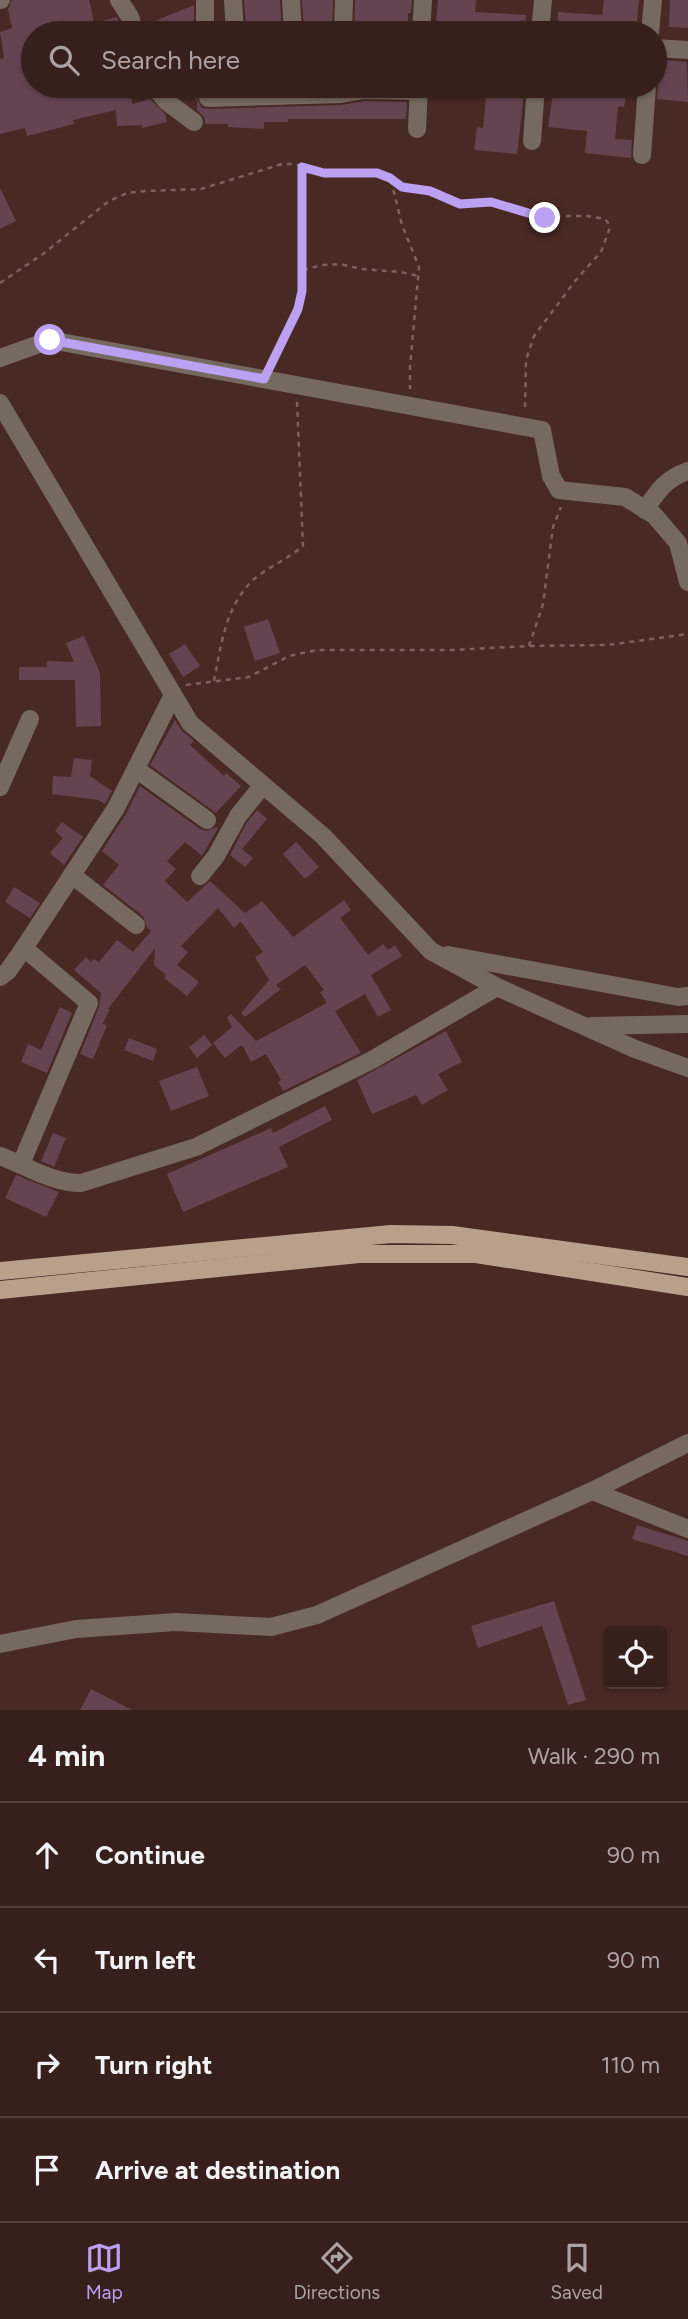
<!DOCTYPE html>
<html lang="en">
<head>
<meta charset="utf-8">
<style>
	:root { --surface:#371f1b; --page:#3e2724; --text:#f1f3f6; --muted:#aaa2a3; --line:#513d3a; --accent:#bca0f2 }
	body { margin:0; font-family:Figtree,sans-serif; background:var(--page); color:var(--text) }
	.controls { position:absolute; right:21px; bottom:21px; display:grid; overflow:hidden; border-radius:7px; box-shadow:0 2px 5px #0004 }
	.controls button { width:63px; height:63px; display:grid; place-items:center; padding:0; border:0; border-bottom:2px solid var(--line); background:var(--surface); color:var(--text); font:35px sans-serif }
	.stop { position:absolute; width:21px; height:21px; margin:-16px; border:5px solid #bca0f2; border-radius:50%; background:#fff }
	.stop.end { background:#bca0f2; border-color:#fff; box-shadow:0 2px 7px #0008 }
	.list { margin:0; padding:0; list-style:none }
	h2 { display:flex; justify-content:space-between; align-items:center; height:91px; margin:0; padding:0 28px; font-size:30px }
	h2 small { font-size:23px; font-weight:400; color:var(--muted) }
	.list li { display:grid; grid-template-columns:46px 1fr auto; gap:21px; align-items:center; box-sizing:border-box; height:105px; padding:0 28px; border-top:2px solid var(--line) }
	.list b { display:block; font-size:26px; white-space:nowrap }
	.list em { font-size:23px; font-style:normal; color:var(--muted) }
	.icon { flex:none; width:38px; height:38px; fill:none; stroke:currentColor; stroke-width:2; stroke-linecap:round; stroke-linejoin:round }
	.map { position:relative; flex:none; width:688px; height:1710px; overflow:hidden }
	.search { position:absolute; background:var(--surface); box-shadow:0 2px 5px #0004; left:21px; right:21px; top:21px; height:77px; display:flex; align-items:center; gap:18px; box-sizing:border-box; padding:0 24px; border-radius:38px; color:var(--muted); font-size:26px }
	.sheet { height:511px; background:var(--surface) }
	nav { display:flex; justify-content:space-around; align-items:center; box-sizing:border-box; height:98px; border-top:2px solid var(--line); background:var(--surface); font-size:19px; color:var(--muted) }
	nav a { display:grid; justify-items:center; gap:4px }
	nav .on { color:var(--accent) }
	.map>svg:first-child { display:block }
	.building { fill:#654451 }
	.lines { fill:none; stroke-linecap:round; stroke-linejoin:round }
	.path { stroke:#7d615d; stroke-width:2.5; stroke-dasharray:5 5; stroke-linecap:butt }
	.minor { stroke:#766a60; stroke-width:18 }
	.major { stroke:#b9a08b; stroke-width:18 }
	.route { stroke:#bca0f2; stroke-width:9 }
</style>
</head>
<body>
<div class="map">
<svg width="688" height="1710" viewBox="0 0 688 1710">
	<rect width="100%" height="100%" fill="#492924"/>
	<g class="building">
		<path d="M12,0H89L94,23L117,17L123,33H33V86H121L123,96L131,95L132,104L150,99L165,114L167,122L142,128V125L117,126L116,110L73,120L74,124L27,136L25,128L0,134V59L4,58L0,32L12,28L8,9Z"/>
		<path d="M244,0H280L282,33H264V28L246,29Z"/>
		<path d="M302,0H333L332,33H304Z"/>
		<path d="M355,0H412L411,13H408V33H354Z"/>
		<path d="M438,0H476L475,12L526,15L525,33H435Z"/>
		<path d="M604,0H639L637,22L631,21L630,33H557L558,12L602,15Z"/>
		<path d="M670,0H688V28L669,27Z"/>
		<path d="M194,5V33H146L145,25Z"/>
		<path d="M659,60L687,62L688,102L657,99Z"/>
		<path d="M187,86H237L201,89L197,99L202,108L208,109L341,105L365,101L407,102L406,119H288V122H264V129L228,127V124H205L204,117L197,110V101Z"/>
		<path d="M487,86H525L517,154L474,150L477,127L483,128Z"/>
		<path d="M554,86H628L624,107L618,106L615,139L632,140L631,158L585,153L587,131L548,127Z"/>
		<path d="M0,188L16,221L0,229Z"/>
		<path d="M268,619L280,653L255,661L244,627Z"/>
		<path d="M84,636L100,673L101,726L76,727L75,680H19V667H47V661L74,662L66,643Z"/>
		<path d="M185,644L200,666L183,677L169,654Z"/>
		<path d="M175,720L182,731L194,741L190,745L224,776L226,773L241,786L216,813L150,765Z"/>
		<path d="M74,758L92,760L90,776L112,791L105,804L98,800L52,794L53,776L71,777Z"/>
		<path d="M140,786L200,829L207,831L216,827L218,828L202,856L185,842L167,861L176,869L165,881L187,902L210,881L245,913L262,901L293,937L344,900L351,910L340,918L368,955L383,944L388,950L395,945L402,956L371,975L391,1010L378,1017L365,994L335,1011L361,1053L283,1091L278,1082L281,1080L266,1054L251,1062L243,1046H240L225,1058L213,1043L232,1027L227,1017L231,1014L256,1041L327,1003L320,992L324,990L305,965L276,985L281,989L245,1017L241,1013L269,980L255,957L263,952L241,922L234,928L218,908L181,946L188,952L177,965L199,982L187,996L164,978L166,975L154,965L155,948L108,1009L110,1010L102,1024L107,1025L93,1059L80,1054L99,1007L101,993L74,970L86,957L91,962L94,959L99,962L117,940L133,952L151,931L147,927L143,916L103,885L119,865L102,851L126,814Z"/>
		<path d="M257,810L267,819L242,849L253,858L245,867L230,855L247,822Z"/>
		<path d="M62,822L83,837L64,865L50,853L63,838L55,831Z"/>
		<path d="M296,842L319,867L305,879L283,854Z"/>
		<path d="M14,887L40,903L30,918L5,902Z"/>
		<path d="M60,1007L72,1013L47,1073L21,1062L28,1044L41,1050Z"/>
		<path d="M446,1031L462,1062L438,1074L448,1090L422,1105L416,1095L372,1114L357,1080Z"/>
		<path d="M204,1035L212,1045L197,1058L189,1047Z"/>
		<path d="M129,1038L157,1049L153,1061L124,1050Z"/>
		<path d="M197,1067L209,1096L171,1111L159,1081Z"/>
		<path d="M325,1106L332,1120L279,1147L288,1167L183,1212L167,1174L271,1128L273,1133Z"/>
		<path d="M53,1133L66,1138L54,1167L41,1161Z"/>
		<path d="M16,1175L59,1192L46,1217L5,1198Z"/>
		<path d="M637,1525L688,1541V1556L632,1539Z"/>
		<path d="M554,1601L586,1700L568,1705L542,1626L478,1648L471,1626Z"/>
		<path d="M91,1689L132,1710H80Z"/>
	</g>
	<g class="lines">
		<g class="path">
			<path d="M391,180L402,225L419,267L410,367V389"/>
			<path d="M303,270L322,265L340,264L361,269L400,272L419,276"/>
			<path d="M0,283L43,254L109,201L127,193L146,191L201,189L282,164H295L324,174L366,172L377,174L390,178L402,187L430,191L460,204L491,202L534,216H588L605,219L609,224V230L601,252L575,281L534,336L526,360L525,410"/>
			<path d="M271,364L298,308L302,291V167"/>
			<path d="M529,646L543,604L553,527L561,507"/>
			<path d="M214,681C221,646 225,607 253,580C268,567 288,559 303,546L297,402"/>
			<path d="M186,685L249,677L289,656L317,650H453L529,646L608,645L688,634"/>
		</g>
		<g class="minor">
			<path d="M0,0H1"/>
			<path d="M119,0L130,17L135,33"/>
			<path d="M205,0V33"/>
			<path d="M233,0L235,33"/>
			<path d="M291,0L293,33"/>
			<path d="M343,33L344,0"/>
			<path d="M421,33L423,0"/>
			<path d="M540,33L543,0"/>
			<path d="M650,33L653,0"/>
			<path d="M655,48L688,50"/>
			<path d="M154,86L166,101L194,122"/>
			<path d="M208,98L341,94L364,90L419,91"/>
			<path d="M417,129L419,86"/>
			<path d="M532,141L536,86"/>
			<path d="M642,155L647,86"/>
			<path d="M0,358L50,340L542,430L551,476L559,490L625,497L654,515L678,543L688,582"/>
			<path d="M0,403L190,723L323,836L431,951L497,987L635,1049L688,1068"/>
			<path d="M645,510C657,492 666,478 688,471"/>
			<path d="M136,769L207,820"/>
			<path d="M0,787L30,719"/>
			<path d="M72,875L136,925"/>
			<path d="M200,876L216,856L238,816L263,785"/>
			<path d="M448,955L678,997L688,996"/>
			<path d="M0,977L8,971L24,948L116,808L173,695"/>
			<path d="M591,1026L688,1024"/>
			<path d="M0,1156C27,1166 52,1183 81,1183L196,1147L372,1060L497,987"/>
			<path d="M21,1164L89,1003L24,948"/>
			<path d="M592,1491L688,1529"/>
			<path d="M0,1644L76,1629L176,1622L271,1627L317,1615L592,1491L688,1443"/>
		</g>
		<g class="major">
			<path d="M0,1271L391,1234L452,1235L688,1267"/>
			<path d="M0,1290L359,1254H476L688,1287"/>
		</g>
	</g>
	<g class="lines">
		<path class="route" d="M50,340L264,379L298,309L302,291V167L324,173H377L390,178L402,187L430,191L460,204L491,202L545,218"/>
	</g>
</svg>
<div class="controls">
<button><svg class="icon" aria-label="locate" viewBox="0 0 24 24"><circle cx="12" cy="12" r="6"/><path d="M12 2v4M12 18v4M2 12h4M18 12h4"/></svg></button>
</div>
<div class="stop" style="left:50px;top:340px"></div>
<div class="stop end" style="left:545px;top:218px"></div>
<div class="search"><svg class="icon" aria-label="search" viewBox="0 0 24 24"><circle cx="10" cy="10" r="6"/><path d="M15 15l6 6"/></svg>Search here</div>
</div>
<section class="sheet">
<h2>4 min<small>Walk · 290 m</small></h2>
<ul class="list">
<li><svg class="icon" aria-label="ahead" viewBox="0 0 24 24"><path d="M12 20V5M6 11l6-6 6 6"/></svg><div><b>Continue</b></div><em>90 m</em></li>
<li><svg class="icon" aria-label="left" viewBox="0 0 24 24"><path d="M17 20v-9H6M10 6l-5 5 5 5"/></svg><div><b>Turn left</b></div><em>90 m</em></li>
<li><svg class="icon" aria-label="right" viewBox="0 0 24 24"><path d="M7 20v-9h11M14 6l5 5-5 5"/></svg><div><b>Turn right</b></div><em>110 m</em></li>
<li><svg class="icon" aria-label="arrive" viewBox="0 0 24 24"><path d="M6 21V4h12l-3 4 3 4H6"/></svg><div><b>Arrive at destination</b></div></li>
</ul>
</section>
<nav>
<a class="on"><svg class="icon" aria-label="map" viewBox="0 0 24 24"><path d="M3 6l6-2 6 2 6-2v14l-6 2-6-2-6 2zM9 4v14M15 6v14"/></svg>Map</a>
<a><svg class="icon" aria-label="directions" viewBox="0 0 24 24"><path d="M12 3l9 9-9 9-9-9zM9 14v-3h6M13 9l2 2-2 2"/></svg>Directions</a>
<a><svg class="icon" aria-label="saved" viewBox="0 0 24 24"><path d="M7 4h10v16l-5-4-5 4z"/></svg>Saved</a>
</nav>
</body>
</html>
